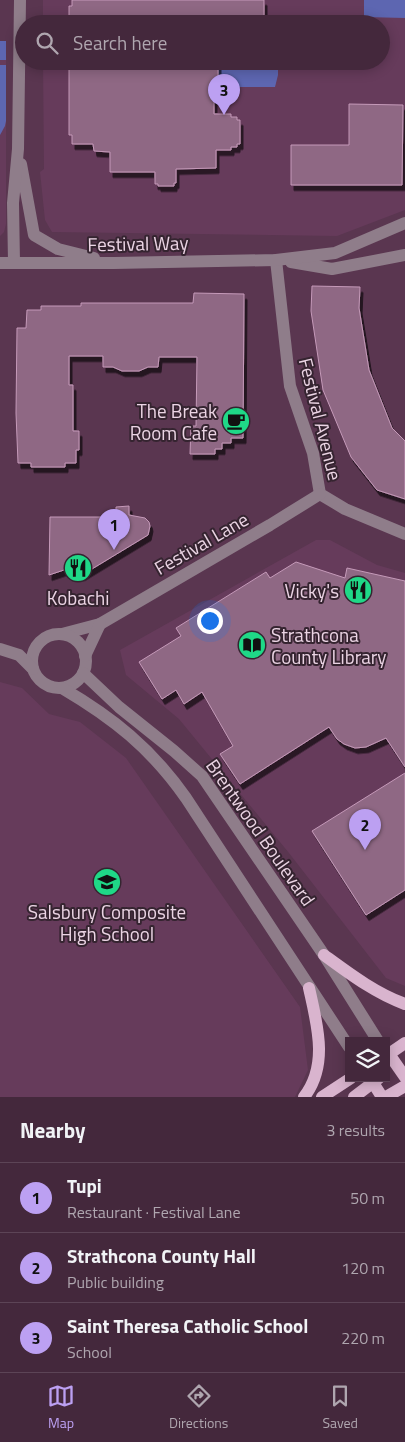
<!DOCTYPE html>
<html lang="en">
<head>
<meta charset="utf-8">
<style>
	:root { --surface:#44283c; --page:#4e3447; --text:#f1f3f6; --muted:#afa6af; --line:#5c4456; --accent:#bca0f2 }
	body { margin:0; font-family:"Titillium Web",sans-serif; background:var(--page); color:var(--text) }
	.controls { position:absolute; right:15px; bottom:15px; display:grid; overflow:hidden; border-radius:0px; box-shadow:0 2px 12px #0003 }
	.controls button { width:45px; height:45px; display:grid; place-items:center; padding:0; border:0; border-bottom:1px solid var(--line); background:var(--surface); color:var(--text); font:25px sans-serif }
	.you { position:absolute; left:209px; top:620px; width:18px; height:18px; margin:-12px; border:4px solid #fff; border-radius:50%; background:#1a73e8; box-shadow:0 0 0 8px #1a73e833 }
	.badge { display:grid; place-items:center; width:32px; height:32px; border-radius:50%; background:var(--accent); color:#111; font-size:16px; font-weight:700 }
	.pin { position:absolute; translate:-50% -41px; filter:drop-shadow(0 1px 2px #0008) }
	.pin::after { content:''; position:absolute; top:26px; width:18px; height:15px; background:inherit; clip-path:polygon(0 0,100% 0,50% 100%) }
	.list { margin:0; padding:0; list-style:none }
	h2 { display:flex; justify-content:space-between; align-items:center; height:65px; margin:0; padding:0 20px; font-size:21px }
	h2 small { font-size:16px; font-weight:400; color:var(--muted) }
	.list li { display:grid; grid-template-columns:32px 1fr auto; gap:15px; align-items:center; box-sizing:border-box; height:70px; padding:0 20px; border-top:1px solid var(--line) }
	.list b { display:block; font-size:19px; white-space:nowrap }
	.list p { margin:0; font-size:16px; white-space:nowrap; color:var(--muted) }
	.list em { font-size:16px; font-style:normal; color:var(--muted) }
	.icon { flex:none; width:28px; height:28px; fill:none; stroke:currentColor; stroke-width:2; stroke-linecap:round; stroke-linejoin:round }
	.map { position:relative; flex:none; width:405px; height:1097px; overflow:hidden }
	.search { position:absolute; background:var(--surface); box-shadow:0 2px 12px #0003; left:15px; right:15px; top:15px; height:55px; display:flex; align-items:center; gap:12px; box-sizing:border-box; padding:0 18px; border-radius:28px; color:var(--muted); font-size:19px }
	.sheet { height:275px; background:var(--surface) }
	nav { display:flex; justify-content:space-around; align-items:center; box-sizing:border-box; height:70px; border-top:1px solid var(--line); background:var(--surface); font-size:14px; color:var(--muted) }
	nav a { display:grid; justify-items:center; gap:2px }
	nav .on { color:var(--accent) }
	.map>svg:first-child { display:block }
	.built { fill:#663b5b }
	.green { fill:#5d66b1 }
	.building { fill:#8f6784; stroke:#c59ab9; filter:url(#shadow) }
	.lines { fill:none; stroke-linecap:round; stroke-linejoin:round }
	.minor { stroke:#8f7d8a; stroke-width:12 }
	.major { stroke:#d9b4ce; stroke-width:12 }
	.labels { text-anchor:middle; dominant-baseline:central; stroke-width:4; stroke-linejoin:round; paint-order:stroke }
	.street-label { font-size:19px; fill:#ebd4e4; stroke:#352430 }
	.poi-label { font-size:19px; fill:#ebd4e4; stroke:#352430; text-anchor:end }
</style>
</head>
<body>
<div class="map">
<svg width="405" height="1097" viewBox="0 0 405 1097">
	<defs>
		<filter id="shadow"><feDropShadow dx="3" dy="5.5" stdDeviation="0" flood-color="#0009"/></filter>
	</defs>
	<rect width="100%" height="100%" fill="#5a3650"/>
	<g class="built">
		<path d="M43,0H405V210L337,236L52,232L45,220L40,172L44,169L43,61H381V24H43Z"/>
		<path d="M0,41H6V224L4,232L0,236Z"/>
		<path d="M316,540H330L377,565L405,573V986L386,978L289,853L179,719L126,675L120,650Z"/>
		<path d="M0,682L22,688L49,714L80,722L126,758L300,1007L308,1070L295,1097H0Z"/>
	</g>
	<g class="green">
		<path d="M364,0H405V18L364,17Z"/>
		<rect x="0" y="41" width="6" height="19"/>
		<path d="M218,61H278V75L275,87H218Z"/>
		<path d="M0,65H6V121L5,126L0,135Z"/>
	</g>
	<g class="building">
		<path d="M72,0H264V24H72V22H69V6H72Z"/>
		<path d="M69,61H218V89H214V114H231V117H237V120H240V144H237V147H231V150H216V168L176,169V183H174V186H158V184H155V172H110V152L94,151L93,144H72V135H69Z"/>
		<path d="M349,104L403,105L402,185H291V145H349Z"/>
		<path d="M312,286L360,287L359,308L369,370L392,428L405,441V499L377,490L351,457L323,390L311,311Z"/>
		<path d="M194,293L244,294L243,438H231V443H222V449H215V454H190L191,426H196L197,357H159L158,367H148L139,371H122L113,367H103V356H69V385H73V431H79V450H76V463H65V467H31V463H18L16,413L17,328H26L27,310H41V306H81V303H193Z"/>
		<path d="M129,506V515L145,518L149,522L150,526L148,535L82,575L64,570L49,575L50,517H116V507Z"/>
		<path d="M296,562L345,578L347,568L405,581V767L386,738L366,747L355,748L344,744L337,739L329,727L240,784L220,754L233,746L202,692L184,704L176,690L162,699L139,662L181,636L176,628L266,572L270,578Z"/>
		<path d="M405,773V890L366,915L312,831Z"/>
	</g>
	<g class="lines">
		<g class="minor">
			<path d="M21,164L34,235L58,249L94,258"/>
			<path d="M276,260L290,386L313,453L320,494L345,509L405,534"/>
			<path d="M14,262L13,203L18,149L20,0"/>
			<path d="M291,262L332,269L405,255"/>
			<path d="M0,263H114L276,260L335,253L405,223"/>
			<path d="M62,634L100,624L270,525L320,494"/>
			<circle cx="59" cy="661" r="27"/>
			<path d="M0,649L19,655L33,669"/>
			<path d="M85,656L100,624"/>
			<path d="M83,673L119,707L174,751L202,776L324,955L378,1041"/>
			<path d="M62,688C113,718 151,748 186,798L349,1047"/>
		</g>
		<g class="major">
			<path d="M324,955C350,974 375,993 405,1004"/>
			<path d="M389,1054L405,1077"/>
			<path d="M386,1056L405,1043"/>
			<path d="M370,1078L382,1097"/>
			<path d="M304,1097C329,1065 317,1024 309,988"/>
			<path d="M322,1097L351,1078"/>
			<path d="M354,1097L379,1078"/>
			<path d="M386,1097L405,1086"/>
		</g>
	</g>
	<defs>
		<symbol id="cafe-disc" viewBox="-11 -11 22 22"><circle r="9.5" fill="#1fd887" stroke="#352430"/><path d="M-5.5-4.5H6V0H3Q3 3.5 0 3.5H-2.5Q-5.5 3.5-5.5 0ZM3-3.2v2h1.7v-2ZM-6 4.5H4V6H-6Z" fill="#111"/></symbol>
		<symbol id="restaurant-disc" viewBox="-11 -11 22 22"><circle r="9.5" fill="#1fd887" stroke="#352430"/><path d="M-5-6h1v4h1v-4h1v4h1v-4h1v5L-1.5 .5V6h-2V.5L-5-1ZM5-6V6H3V1.5H1.5Q1.5-4 5-6Z" fill="#111"/></symbol>
		<symbol id="library-disc" viewBox="-11 -11 22 22"><circle r="9.5" fill="#1fd887" stroke="#352430"/><path d="M-6-4Q-3-5.5-.7-3.5V5Q-3 3-6 4ZM6-4Q3-5.5 .7-3.5V5Q3 3 6 4Z" fill="#111"/></symbol>
		<symbol id="school-disc" viewBox="-11 -11 22 22"><circle r="9.5" fill="#1fd887" stroke="#352430"/><path d="M0-5L7-2L0 1L-7-2ZM-4 1L0 2.5L4 1V4Q0 6-4 4Z" fill="#111"/></symbol>
	</defs>
	<g fill-rule="evenodd">
		<use href="#cafe-disc" x="220" y="405" width="32" height="32"/>
		<use href="#restaurant-disc" x="62" y="552" width="32" height="32"/>
		<use href="#restaurant-disc" x="342" y="574" width="32" height="32"/>
		<use href="#library-disc" x="236" y="629" width="32" height="32"/>
		<use href="#school-disc" x="91" y="866" width="32" height="32"/>
	</g>
	<g class="labels">
		<g class="street-label">
			<text transform="translate(138 243) rotate(-1)">Festival Way</text>
			<text transform="translate(321 419) rotate(76)">Festival Avenue</text>
			<text transform="translate(201 543) rotate(-30)">Festival Lane</text>
			<text transform="translate(261 832) rotate(55)">Brentwood Boulevard</text>
		</g>
		<g class="poi-label">
			<text x="217" y="410">The Break<tspan x="217" dy="22">Room Cafe</tspan></text>
			<text x="339" y="590">Vicky's</text>
			<text x="78" y="597" text-anchor="middle">Kobachi</text>
			<text x="271" y="634" text-anchor="start">Strathcona<tspan x="271" dy="22">County Library</tspan></text>
			<text x="107" y="911" text-anchor="middle">Salsbury Composite<tspan x="107" dy="22">High School</tspan></text>
		</g>
	</g>
</svg>
<div class="controls">
<button><svg class="icon" aria-label="layers" viewBox="0 0 24 24"><path d="M12 4l9 5-9 5-9-5zM3 14l9 5 9-5"/></svg></button>
</div>
<div class="you"></div>
<div class="pin badge" style="left:114px;top:550px">1</div>
<div class="pin badge" style="left:365px;top:850px">2</div>
<div class="pin badge" style="left:224px;top:115px">3</div>
<div class="search"><svg class="icon" aria-label="search" viewBox="0 0 24 24"><circle cx="10" cy="10" r="6"/><path d="M15 15l6 6"/></svg>Search here</div>
</div>
<section class="sheet">
<h2>Nearby<small>3 results</small></h2>
<ul class="list">
<li><span class="badge">1</span><div><b>Tupi</b><p>Restaurant · Festival Lane</p></div><em>50 m</em></li>
<li><span class="badge">2</span><div><b>Strathcona County Hall</b><p>Public building</p></div><em>120 m</em></li>
<li><span class="badge">3</span><div><b>Saint Theresa Catholic School</b><p>School</p></div><em>220 m</em></li>
</ul>
</section>
<nav>
<a class="on"><svg class="icon" aria-label="map" viewBox="0 0 24 24"><path d="M3 6l6-2 6 2 6-2v14l-6 2-6-2-6 2zM9 4v14M15 6v14"/></svg>Map</a>
<a><svg class="icon" aria-label="directions" viewBox="0 0 24 24"><path d="M12 3l9 9-9 9-9-9zM9 14v-3h6M13 9l2 2-2 2"/></svg>Directions</a>
<a><svg class="icon" aria-label="saved" viewBox="0 0 24 24"><path d="M7 4h10v16l-5-4-5 4z"/></svg>Saved</a>
</nav>
</body>
</html>
